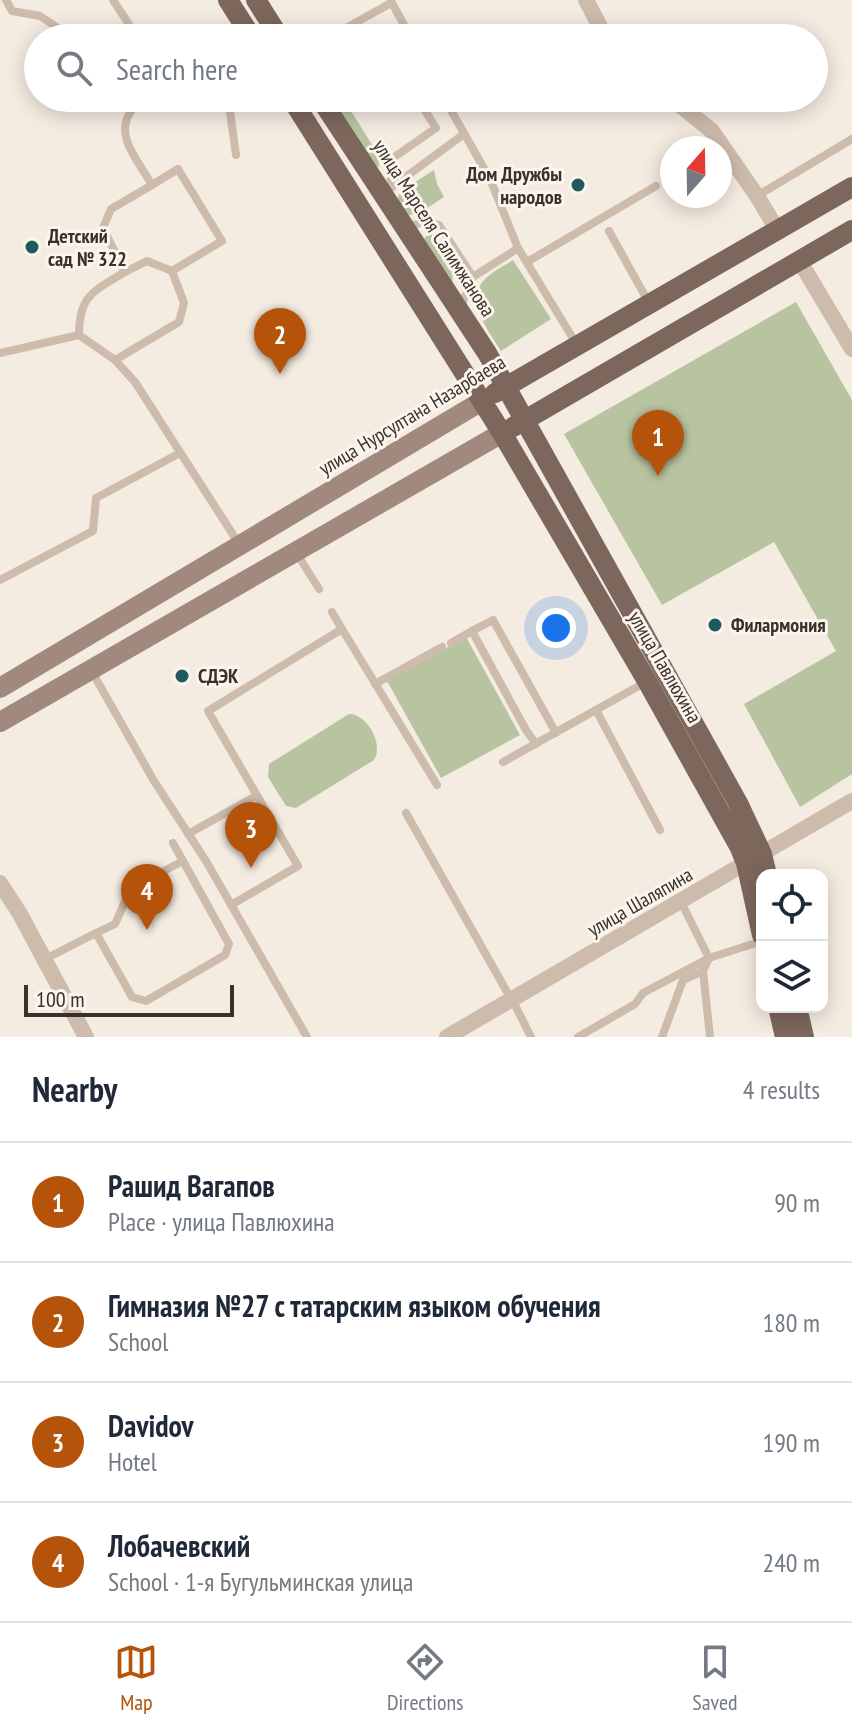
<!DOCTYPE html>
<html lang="en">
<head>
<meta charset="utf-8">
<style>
	:root { --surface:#fff; --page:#f6f6f7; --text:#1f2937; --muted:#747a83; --line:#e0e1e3; --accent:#b45309 }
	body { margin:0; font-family:"PT Sans Narrow",sans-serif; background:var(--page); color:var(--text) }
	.controls { position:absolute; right:24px; bottom:24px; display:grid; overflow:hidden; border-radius:16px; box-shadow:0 4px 20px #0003 }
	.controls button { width:72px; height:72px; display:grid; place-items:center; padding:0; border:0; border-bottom:2px solid var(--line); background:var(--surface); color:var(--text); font:40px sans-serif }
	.compass { position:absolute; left:660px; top:136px; width:72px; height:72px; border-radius:50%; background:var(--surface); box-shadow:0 4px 20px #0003; rotate:20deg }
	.scale { position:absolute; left:24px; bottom:20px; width:210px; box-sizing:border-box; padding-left:8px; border:4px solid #3b302b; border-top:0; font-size:22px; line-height:28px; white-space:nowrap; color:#3b302b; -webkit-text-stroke:6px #fbf5ee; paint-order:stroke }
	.you { position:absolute; left:556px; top:628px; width:28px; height:28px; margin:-20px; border:6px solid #fff; border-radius:50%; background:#1a73e8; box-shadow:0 0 0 12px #1a73e833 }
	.badge { display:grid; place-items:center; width:52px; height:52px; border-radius:50%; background:var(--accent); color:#fff; font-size:26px; font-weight:700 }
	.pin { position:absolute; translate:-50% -66px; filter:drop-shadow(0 2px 4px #0008) }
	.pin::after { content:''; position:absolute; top:42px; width:28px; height:24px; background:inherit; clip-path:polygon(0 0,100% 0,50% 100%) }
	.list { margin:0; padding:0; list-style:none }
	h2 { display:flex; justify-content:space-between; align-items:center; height:104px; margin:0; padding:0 32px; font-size:34px }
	h2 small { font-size:26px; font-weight:400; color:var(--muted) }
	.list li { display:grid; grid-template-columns:52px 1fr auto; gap:24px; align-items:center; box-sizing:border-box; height:120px; padding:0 32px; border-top:2px solid var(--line) }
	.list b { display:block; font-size:30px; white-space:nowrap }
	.list p { margin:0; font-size:26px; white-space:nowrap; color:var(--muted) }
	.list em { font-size:26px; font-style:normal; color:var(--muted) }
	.icon { flex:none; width:44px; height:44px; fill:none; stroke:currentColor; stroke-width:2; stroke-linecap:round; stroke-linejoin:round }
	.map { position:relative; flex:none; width:852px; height:1037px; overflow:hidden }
	.search { position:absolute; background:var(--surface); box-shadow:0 4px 20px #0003; left:24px; right:24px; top:24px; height:88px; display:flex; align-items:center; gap:20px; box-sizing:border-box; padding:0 28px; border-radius:44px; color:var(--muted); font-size:30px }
	.sheet { height:584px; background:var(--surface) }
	nav { display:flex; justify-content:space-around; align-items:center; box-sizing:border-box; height:112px; border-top:2px solid var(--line); background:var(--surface); font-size:22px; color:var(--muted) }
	nav a { display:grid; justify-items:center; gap:4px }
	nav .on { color:var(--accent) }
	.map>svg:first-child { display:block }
	.green { fill:#b8c4a0 }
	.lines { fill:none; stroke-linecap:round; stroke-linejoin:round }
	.lane { stroke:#cdbbac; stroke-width:8 }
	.street { stroke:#cdbbac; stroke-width:16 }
	.secondary { stroke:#a18a7d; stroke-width:20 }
	.primary { stroke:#7d675c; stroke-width:20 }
	.poi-dot { fill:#1f5a5e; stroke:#fbf5ee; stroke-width:3 }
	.labels { text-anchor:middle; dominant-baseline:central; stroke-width:6; stroke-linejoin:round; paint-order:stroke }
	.poi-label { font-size:20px; font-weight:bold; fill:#3b302b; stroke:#fbf5ee; text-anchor:start }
	.street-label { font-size:20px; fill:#3b302b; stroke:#fbf5ee }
</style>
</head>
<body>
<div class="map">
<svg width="852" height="1037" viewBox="0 0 852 1037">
	<rect width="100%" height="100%" fill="#f4ebe1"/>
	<g class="green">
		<path d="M322,98H343L379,156V167L371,165Z"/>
		<path d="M434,170L437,184L444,197L418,214L409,215L400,208L397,199L401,191Z"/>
		<path d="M432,234L453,268L452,288L424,244L425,237Z"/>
		<path d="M513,260L551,319L501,351C489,332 464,300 485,279C493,271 504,266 513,260Z"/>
		<path d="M796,302L852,400V774L800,807L744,704L836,651L774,542L662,605L564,434Z"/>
		<path d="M466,637L520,735L441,778L387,681Z"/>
		<path d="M349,714C367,714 384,744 374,760L296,808L286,806L268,777L269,764Z"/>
	</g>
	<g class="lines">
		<g class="lane">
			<path d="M6,0L12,11L40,16L73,38"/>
			<path d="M113,0L138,38"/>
			<path d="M391,1L411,38"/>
			<path d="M328,38L391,3"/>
			<path d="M224,98L230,112L236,155"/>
			<path d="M444,98L490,179L518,248L577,345"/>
			<path d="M391,188L390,160L436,128L417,98"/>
			<path d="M388,190L464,134"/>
			<path d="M757,196L852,139"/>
			<path d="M405,228L426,221L439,225L473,277L518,248"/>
			<path d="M609,231L649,303"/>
			<path d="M527,262L656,186"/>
			<path d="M125,272L147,261L172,271"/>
			<path d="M461,306L473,277"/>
			<path d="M79,335C79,295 94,291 125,272L103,228L111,209L152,185C133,152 107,128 143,98"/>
			<path d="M0,353L79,335L115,360L135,382L239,544"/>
			<path d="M115,360L179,322L184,303L172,271L222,241L178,169L152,185"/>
			<path d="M296,552L319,589"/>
			<path d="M0,580L93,531L96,498L180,453"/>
			<path d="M332,612L342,629"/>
			<path d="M472,631L493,620L556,733"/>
			<path d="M451,643L472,631L526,730L536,744"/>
			<path d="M91,670L154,781L206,861L307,1037"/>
			<path d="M375,684L442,647"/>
			<path d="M596,710L660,830"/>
			<path d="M503,762L646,682"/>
			<path d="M406,813L511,999"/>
			<path d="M188,834L256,796"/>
			<path d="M231,905L298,866L208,711L342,629L437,785"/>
			<path d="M96,933L115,924L131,888L183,861"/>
			<path d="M45,959L96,933L132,997L146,1001L225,955L229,944L173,843"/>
			<path d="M703,971L710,1037"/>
			<path d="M512,999L531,1037"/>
			<path d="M578,1037L635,1004L643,993L709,958L762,941"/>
			<path d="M662,1037L683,980L703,971L709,958L681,902"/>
		</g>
		<g class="street">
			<path d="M586,0L606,38"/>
			<path d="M671,98L712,131L757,196L778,231"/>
			<path d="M799,260L852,349"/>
			<path d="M0,883L20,914L86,1037"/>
			<path d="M447,1037L852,801"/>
		</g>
		<g class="secondary">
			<path d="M0,688L482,401"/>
			<path d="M0,722L502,433"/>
		</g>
		<g class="primary">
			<path d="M228,0L252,38"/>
			<path d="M256,0L280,38"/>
			<path d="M291,98L502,433L647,681L740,848L746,863L762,935"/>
			<path d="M320,98L487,353L738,803L762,854L767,875"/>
			<path d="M495,393L852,187"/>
			<path d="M513,427L852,230"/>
			<path d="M778,1007L785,1037"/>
			<path d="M797,1007L804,1037"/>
		</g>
	</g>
	<g class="poi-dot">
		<circle cx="578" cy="185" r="8"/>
		<circle cx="32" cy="247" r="8"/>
		<circle cx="715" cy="625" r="8"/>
		<circle cx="182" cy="676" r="8"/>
	</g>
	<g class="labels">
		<g class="poi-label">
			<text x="562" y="174" text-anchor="end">Дом Дружбы<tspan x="562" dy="23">народов</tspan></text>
			<text x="48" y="236">Детский<tspan x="48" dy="23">сад № 322</tspan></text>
			<text x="731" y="625">Филармония</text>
			<text x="198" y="676">СДЭК</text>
		</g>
		<g class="street-label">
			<text transform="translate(434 228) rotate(57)">улица Марселя Салимжанова</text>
			<text transform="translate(412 415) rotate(-31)">улица Нурсултана Назарбаева</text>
			<text transform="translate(665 667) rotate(60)">улица Павлюхина</text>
			<text transform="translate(640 902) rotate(-30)">улица Шаляпина</text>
		</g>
	</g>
</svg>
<div class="controls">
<button><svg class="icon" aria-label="locate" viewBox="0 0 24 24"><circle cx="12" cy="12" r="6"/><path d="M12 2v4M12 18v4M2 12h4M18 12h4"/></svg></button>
<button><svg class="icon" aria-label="layers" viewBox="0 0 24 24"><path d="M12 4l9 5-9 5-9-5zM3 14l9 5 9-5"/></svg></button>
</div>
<svg class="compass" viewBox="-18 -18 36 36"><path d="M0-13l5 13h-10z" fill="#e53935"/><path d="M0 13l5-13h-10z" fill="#747a83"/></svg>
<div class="scale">100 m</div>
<div class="you"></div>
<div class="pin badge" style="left:658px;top:476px">1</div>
<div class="pin badge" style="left:280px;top:374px">2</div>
<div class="pin badge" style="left:251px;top:868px">3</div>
<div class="pin badge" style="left:147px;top:930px">4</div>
<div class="search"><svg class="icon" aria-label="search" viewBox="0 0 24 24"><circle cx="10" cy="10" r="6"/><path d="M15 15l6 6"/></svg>Search here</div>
</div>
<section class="sheet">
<h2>Nearby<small>4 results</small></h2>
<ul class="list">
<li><span class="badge">1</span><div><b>Рашид Вагапов</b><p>Place · улица Павлюхина</p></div><em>90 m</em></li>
<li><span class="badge">2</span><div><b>Гимназия №27 с татарским языком обучения</b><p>School</p></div><em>180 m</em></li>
<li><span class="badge">3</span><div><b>Davidov</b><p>Hotel</p></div><em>190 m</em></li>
<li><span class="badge">4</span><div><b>Лобачевский</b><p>School · 1-я Бугульминская улица</p></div><em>240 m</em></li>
</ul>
</section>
<nav>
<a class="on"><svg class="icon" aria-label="map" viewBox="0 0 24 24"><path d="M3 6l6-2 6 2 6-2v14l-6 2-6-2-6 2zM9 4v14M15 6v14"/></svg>Map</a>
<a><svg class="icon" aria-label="directions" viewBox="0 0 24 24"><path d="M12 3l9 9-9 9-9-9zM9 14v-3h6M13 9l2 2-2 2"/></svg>Directions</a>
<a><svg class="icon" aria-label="saved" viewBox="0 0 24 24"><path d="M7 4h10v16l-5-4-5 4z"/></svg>Saved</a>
</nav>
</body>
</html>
